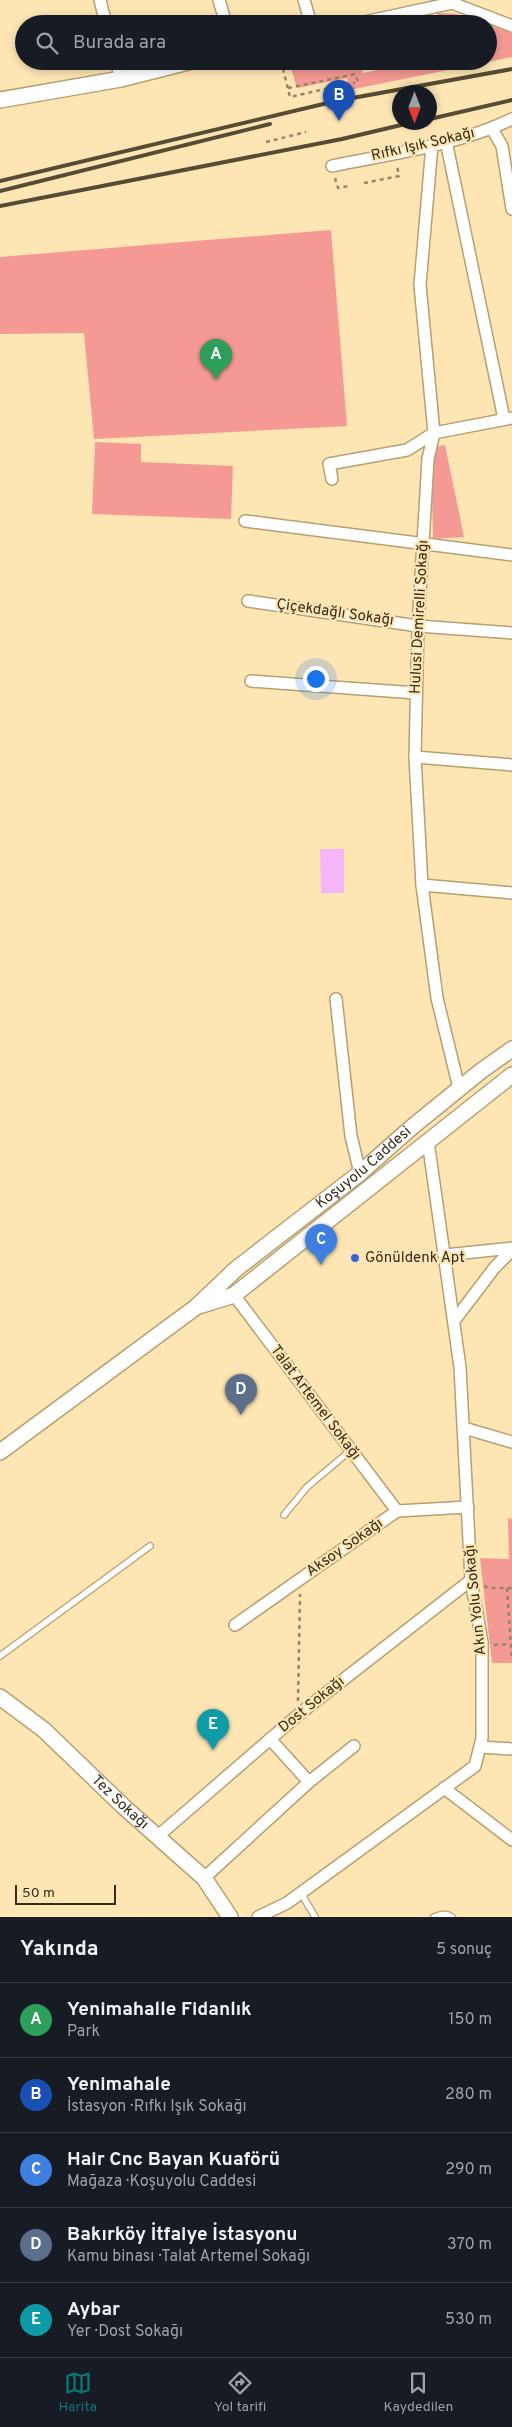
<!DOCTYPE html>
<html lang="tr">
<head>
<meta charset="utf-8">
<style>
	:root { --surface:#171b24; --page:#20242c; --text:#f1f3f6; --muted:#9ea1a6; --line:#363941; --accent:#0f766e }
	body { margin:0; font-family:Overpass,sans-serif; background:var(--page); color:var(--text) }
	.compass { position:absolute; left:392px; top:85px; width:45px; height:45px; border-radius:50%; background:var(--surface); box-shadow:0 2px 8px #0003; rotate:180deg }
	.scale { position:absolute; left:15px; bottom:12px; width:101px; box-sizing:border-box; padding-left:5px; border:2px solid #352c19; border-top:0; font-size:14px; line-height:18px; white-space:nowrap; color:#352c19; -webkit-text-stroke:4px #fde5b4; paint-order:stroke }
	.you { position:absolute; left:315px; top:678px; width:18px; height:18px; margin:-12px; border:4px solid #fff; border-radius:50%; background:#1a73e8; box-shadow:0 0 0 8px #1a73e833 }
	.badge { display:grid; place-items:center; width:32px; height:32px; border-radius:50%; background:var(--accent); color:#fff; font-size:16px; font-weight:700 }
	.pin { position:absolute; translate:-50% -41px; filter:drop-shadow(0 1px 2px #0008) }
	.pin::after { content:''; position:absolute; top:26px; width:18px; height:15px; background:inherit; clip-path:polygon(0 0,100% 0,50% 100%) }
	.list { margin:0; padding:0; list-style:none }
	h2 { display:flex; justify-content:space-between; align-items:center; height:65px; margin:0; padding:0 20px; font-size:21px }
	h2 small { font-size:16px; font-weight:400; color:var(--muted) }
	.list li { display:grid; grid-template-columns:32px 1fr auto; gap:15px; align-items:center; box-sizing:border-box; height:75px; padding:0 20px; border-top:1px solid var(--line) }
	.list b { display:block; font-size:19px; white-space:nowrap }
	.list p { margin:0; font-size:16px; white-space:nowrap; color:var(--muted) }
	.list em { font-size:16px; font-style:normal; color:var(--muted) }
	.icon { flex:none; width:28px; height:28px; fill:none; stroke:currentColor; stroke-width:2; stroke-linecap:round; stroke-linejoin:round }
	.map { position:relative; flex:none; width:512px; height:1917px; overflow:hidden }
	.search { position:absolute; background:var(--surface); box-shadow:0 2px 8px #0003; left:15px; right:15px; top:15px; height:55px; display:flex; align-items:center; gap:12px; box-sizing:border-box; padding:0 18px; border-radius:28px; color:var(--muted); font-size:19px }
	.sheet { height:440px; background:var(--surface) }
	nav { display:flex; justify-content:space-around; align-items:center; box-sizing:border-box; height:70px; border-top:1px solid var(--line); background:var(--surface); font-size:14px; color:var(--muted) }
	nav a { display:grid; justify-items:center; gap:2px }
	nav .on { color:var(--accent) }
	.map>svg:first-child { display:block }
	.green { fill:#f49993 }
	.water { fill:#f5b5f9 }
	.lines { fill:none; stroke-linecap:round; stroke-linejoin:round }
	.lane-casing { stroke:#b69f70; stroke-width:8 }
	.street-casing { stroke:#b69f70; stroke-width:14 }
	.secondary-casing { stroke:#b69f70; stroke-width:18 }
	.path { stroke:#968664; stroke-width:2.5; stroke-dasharray:4 4; stroke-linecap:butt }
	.lane { stroke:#fff; stroke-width:5.5 }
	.street { stroke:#fff; stroke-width:11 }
	.secondary { stroke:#fff; stroke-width:15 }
	.rail { stroke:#564b33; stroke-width:4 }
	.poi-dot { fill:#3765d5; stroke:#fde5b4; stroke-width:2 }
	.labels { text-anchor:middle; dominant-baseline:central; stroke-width:4.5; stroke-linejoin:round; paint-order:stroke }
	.street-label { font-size:15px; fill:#352c19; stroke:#fde5b4 }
	.poi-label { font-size:15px; fill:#352c19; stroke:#fde5b4; text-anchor:start }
</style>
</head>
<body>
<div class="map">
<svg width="512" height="1917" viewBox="0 0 512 1917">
	<rect width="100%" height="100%" fill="#fde5b4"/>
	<g class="green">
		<path d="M437,13L456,14L485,24H439Z"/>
		<path d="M488,25L512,33V57L349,90L347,78L297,88L289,61H360L363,73L422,61H488Z"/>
		<path d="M331,230L347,426L94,439L84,333L0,334V257Z"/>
		<path d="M95,442L141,444V462L233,466L231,519L92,514Z"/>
		<path d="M445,445L464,537L433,539L431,448Z"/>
		<path d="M508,1518L512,1519V1663H492L480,1558L509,1559Z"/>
	</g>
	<path class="water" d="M320,849H344V893H321Z"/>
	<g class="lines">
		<defs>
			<g id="lane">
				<path d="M284,1515L307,1487L351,1450"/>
				<path d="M0,1656L150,1546"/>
				<path d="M301,1893L315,1917"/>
				<path d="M434,1917C441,1914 446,1913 452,1917"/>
			</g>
			<g id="street">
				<path d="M100,0L106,24"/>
				<path d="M219,0L226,24"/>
				<path d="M304,0L311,24"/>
				<path d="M355,24L452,3L512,26"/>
				<path d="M116,61L121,79"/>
				<path d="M492,129L502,146L512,209"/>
				<path d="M446,141L504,419"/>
				<path d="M432,145L420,285L434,433L428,459L418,626L415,757L422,885L437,998L459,1088"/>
				<path d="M332,166C390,154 459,145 512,119"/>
				<path d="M332,479L329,464L407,450L434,433L512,418"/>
				<path d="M245,521L512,555"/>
				<path d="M248,601L418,626L512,633"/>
				<path d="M251,681L416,693"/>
				<path d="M415,757L512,765"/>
				<path d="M422,885L512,893"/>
				<path d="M336,999L351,1136L360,1173"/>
				<path d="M445,1255L512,1248"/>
				<path d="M234,1295L397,1511"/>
				<path d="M454,1321L495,1267L512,1250"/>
				<path d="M464,1428L512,1442"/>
				<path d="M235,1625L397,1511L468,1507"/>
				<path d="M480,1747L512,1749"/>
				<path d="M309,1782L354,1746"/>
				<path d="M444,1788L512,1840"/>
				<path d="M158,1836L298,1715L471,1580"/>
				<path d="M204,1878L309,1782L270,1739"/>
				<path d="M258,1917L287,1903L475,1766L482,1738V1642L471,1580L460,1367L428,1141"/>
			</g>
			<g id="secondary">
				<path d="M0,100L121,79L192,61"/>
				<path d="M202,1305L234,1295L512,1075"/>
				<path id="s1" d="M0,1452L196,1307L236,1269L360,1173L412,1127L481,1071L512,1049"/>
				<path id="s2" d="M0,1697L44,1730L124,1807L204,1878L230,1917"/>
			</g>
		</defs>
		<use href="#lane" class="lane-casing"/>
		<use href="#street" class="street-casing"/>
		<use href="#secondary" class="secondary-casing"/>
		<g class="path">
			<path d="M281,61L290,97L325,89"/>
			<path d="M288,88L355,74L358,82L353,83"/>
			<path d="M394,110L400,109"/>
			<path d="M266,142L306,132"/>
			<path d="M335,178L338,188L348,186"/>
			<path d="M364,183L399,176L397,166"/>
			<path d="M484,1586L489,1588H512"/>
			<path d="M507,1588L512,1660"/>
			<path d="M494,1645L510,1644"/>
			<path d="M298,1701L300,1594"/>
		</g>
		<use href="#lane" class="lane"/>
		<use href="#street" class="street"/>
		<use href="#secondary" class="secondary"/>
		<g class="rail">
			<path d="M430,119L512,100"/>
			<path d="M0,181L336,101L512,69"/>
			<path d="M0,191L270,124"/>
			<path d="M0,206L342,139L414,122"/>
		</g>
	</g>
	<circle class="poi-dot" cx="355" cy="1258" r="5"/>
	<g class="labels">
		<g class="street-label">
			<text transform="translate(423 145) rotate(-13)">Rıfkı Işık Sokağı</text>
			<text transform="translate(335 613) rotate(8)">Çiçekdağlı Sokağı</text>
			<text transform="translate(420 617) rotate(-87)">Hulusi Demirelli Sokağı</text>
			<text stroke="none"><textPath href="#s1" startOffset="462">Koşuyolu Caddesi</textPath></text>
			<text transform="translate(315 1403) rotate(53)">Talat Artemel Sokağı</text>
			<text transform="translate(345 1548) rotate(-35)">Aksoy Sokağı</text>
			<text transform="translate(476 1600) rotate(-96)">Akın Yolu Sokağı</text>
			<text transform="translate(312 1705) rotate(-39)">Dost Sokağı</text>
			<text stroke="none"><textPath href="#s2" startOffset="160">Tez Sokağı</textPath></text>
		</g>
		<g class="poi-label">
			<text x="365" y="1258">Gönüldenk Apt</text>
		</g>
	</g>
</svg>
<svg class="compass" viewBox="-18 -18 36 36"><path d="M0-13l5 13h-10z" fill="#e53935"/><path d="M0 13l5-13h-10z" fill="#9ea1a6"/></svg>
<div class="scale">50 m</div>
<div class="you"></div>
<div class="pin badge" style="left:216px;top:380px;background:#2e9e5b">A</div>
<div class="pin badge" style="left:339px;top:121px;background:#1a4fb4">B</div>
<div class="pin badge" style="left:321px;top:1265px;background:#3f7fe0">C</div>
<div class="pin badge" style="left:241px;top:1415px;background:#5c6f8a">D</div>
<div class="pin badge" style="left:213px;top:1750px;background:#0f9aa8">E</div>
<div class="search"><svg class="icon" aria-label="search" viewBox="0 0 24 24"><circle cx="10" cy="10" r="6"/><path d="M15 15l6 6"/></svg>Burada ara</div>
</div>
<section class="sheet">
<h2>Yakında<small>5 sonuç</small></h2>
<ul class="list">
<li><span class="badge" style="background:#2e9e5b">A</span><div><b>Yenimahalle Fidanlık</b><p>Park</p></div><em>150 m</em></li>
<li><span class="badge" style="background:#1a4fb4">B</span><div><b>Yenimahale</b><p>İstasyon · Rıfkı Işık Sokağı</p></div><em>280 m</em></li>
<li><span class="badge" style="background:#3f7fe0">C</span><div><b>Hair Cnc Bayan Kuaförü</b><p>Mağaza · Koşuyolu Caddesi</p></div><em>290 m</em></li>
<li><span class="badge" style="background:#5c6f8a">D</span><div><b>Bakırköy İtfaiye İstasyonu</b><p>Kamu binası · Talat Artemel Sokağı</p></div><em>370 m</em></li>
<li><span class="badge" style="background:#0f9aa8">E</span><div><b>Aybar</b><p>Yer · Dost Sokağı</p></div><em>530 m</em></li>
</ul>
</section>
<nav>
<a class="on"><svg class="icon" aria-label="map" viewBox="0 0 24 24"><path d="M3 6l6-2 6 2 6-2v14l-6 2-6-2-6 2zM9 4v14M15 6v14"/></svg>Harita</a>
<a><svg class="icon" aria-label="directions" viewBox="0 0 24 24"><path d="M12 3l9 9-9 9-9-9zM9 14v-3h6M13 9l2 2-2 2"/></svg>Yol tarifi</a>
<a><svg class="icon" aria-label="saved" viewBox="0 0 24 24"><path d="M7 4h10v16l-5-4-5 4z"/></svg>Kaydedilen</a>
</nav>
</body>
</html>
